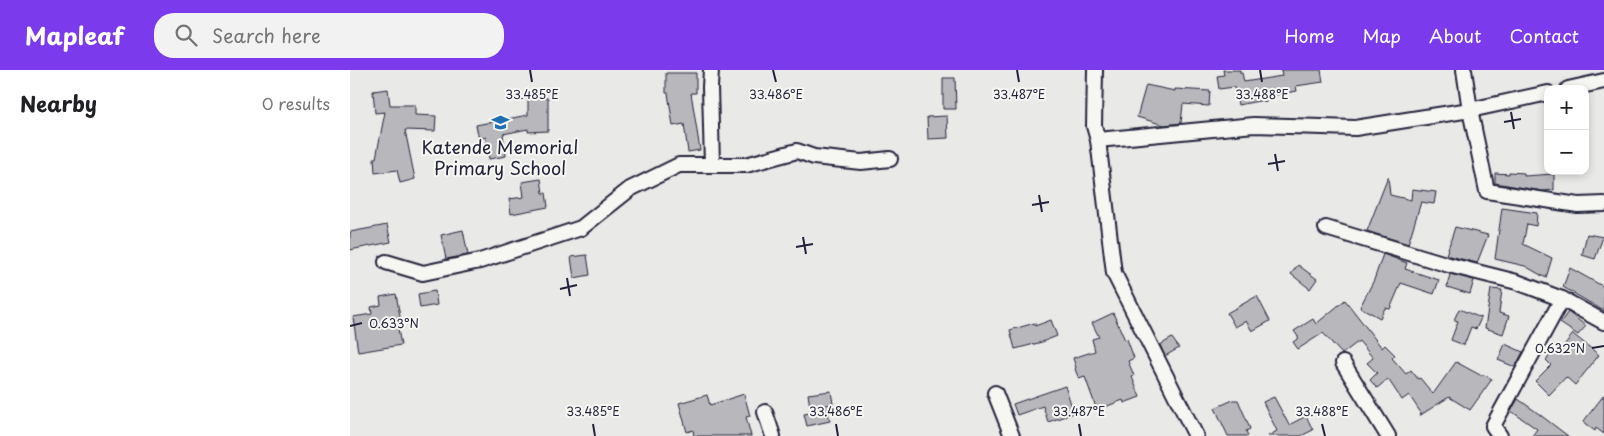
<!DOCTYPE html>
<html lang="en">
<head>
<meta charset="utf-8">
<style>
	:root { --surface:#fff; --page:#f2f2f2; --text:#202124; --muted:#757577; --line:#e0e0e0; --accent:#7c3aed }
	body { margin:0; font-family:"Playpen Sans",sans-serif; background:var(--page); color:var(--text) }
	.controls { position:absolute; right:15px; top:15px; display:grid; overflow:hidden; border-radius:10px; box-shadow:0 2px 8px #0003 }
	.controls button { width:45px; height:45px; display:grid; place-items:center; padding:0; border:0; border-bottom:1px solid var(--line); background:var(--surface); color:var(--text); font:25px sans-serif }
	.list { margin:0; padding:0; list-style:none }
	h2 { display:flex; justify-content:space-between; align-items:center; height:65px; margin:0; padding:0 20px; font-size:21px }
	h2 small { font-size:16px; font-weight:400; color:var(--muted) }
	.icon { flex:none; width:28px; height:28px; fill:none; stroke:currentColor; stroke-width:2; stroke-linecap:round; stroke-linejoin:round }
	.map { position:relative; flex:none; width:1254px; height:366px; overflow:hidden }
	header { display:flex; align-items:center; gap:30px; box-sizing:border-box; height:70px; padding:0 25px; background:var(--accent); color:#fff }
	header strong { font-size:24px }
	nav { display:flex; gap:28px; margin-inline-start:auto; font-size:18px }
	.search { width:350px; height:45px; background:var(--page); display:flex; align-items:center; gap:12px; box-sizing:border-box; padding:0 18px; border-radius:20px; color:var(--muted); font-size:19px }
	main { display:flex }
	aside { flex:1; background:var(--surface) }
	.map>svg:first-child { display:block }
	.building { fill:#b8b8bc; stroke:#22223b }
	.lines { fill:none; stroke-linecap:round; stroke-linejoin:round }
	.minor-casing { stroke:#22223b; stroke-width:18 }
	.minor { stroke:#f6f6f2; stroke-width:14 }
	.ticks { fill:none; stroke:#22223b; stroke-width:2 }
	.labels { text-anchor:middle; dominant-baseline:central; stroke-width:4; stroke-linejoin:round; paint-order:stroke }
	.poi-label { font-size:18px; fill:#22223b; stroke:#f6f6f2 }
	.ticks-label { font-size:12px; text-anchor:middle; fill:#22223b; stroke:#f6f6f2; stroke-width:4; stroke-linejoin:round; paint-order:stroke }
</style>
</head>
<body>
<header>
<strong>Mapleaf</strong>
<div class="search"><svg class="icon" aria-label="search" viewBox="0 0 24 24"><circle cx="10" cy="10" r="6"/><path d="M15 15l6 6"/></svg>Search here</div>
<nav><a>Home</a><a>Map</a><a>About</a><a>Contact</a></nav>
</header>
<main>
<aside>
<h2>Nearby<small>0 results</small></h2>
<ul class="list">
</ul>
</aside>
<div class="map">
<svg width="1254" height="366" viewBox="0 0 1254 366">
	<rect width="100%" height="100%" fill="#e9e9e7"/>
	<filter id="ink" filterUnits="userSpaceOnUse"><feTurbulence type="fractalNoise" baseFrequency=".02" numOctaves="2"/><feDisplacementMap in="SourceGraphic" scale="10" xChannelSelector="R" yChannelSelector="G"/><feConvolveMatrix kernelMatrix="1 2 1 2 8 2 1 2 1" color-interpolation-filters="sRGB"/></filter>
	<g filter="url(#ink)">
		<g class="building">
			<path d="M873,0H890V3H892L894,12L932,6L931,0H971L973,12L946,16L947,21L924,25L925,28L914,32V30L888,35L884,17L869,19L867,6L874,5Z"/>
			<path d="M316,3H346V23H341L350,80L338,82L334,54L323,56L318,23H316Z"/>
			<path d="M593,8H605L606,39H593Z"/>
			<path d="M796,15L825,21V19L860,21L859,36L833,34L831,53L814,55L787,47Z"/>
			<path d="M38,19L40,35H65V45L86,46L85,61L55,60L65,109L50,113L47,100L25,103L24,88H26L35,42L25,43L23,21Z"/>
			<path d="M178,28H198V61L178,62V59L153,64L156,86L139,89L136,67L129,69L126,55L178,45Z"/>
			<path d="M597,46L598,68L578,69L577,47Z"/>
			<path d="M1159,102L1174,103V106L1204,104V120L1193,121L1145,113V103L1159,104Z"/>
			<path d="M1038,107L1040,125L1061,130L1062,119L1086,122L1084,134L1071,132L1058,174L1017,161Z"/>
			<path d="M191,109L193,123H196L198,137L161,144L159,129L174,127L172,112Z"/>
			<path d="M1152,138L1187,143L1186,156L1177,154L1173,174L1202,188L1196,208L1175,196L1145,189Z"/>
			<path d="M37,155L41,172L0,180V162Z"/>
			<path d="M1105,157L1138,165L1127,193L1096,185Z"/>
			<path d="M113,160L118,185L96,189L91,165Z"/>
			<path d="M1237,164L1253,167L1245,189L1232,185Z"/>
			<path d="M1033,184L1057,193L1055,199L1089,210L1084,224L1051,213L1040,239L1035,238L1030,248L1010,237L1024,210Z"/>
			<path d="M237,185L240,205L224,208L221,187Z"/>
			<path d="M948,195L967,209L960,219L941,204Z"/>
			<path d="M1220,198L1254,217V241L1213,217Z"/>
			<path d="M1100,204L1124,210L1120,224L1097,217Z"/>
			<path d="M1141,219L1152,220L1149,243L1159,246L1153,264L1135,258Z"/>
			<path d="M85,221L87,235L70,238L68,224Z"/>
			<path d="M46,224L52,258L48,259L51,275L8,282L3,247L22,244L21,237L31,235L30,227Z"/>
			<path d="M907,226L920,251L902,261L896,251L885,257L877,243Z"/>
			<path d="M995,230L1032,278L1035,275L1045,285L1042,288L1056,304L1061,300L1068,309L1070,308L1083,324L1106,292L1130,305H1134L1142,309L1120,340L1099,327L1069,346L1071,343L1059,325L1052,330L1038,309L1027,318L1020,310L1027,303L1017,293L1023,288L1009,271L992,284L973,263L948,279L943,272L949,268L944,261L963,249L966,254Z"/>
			<path d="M1109,239L1131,248L1126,259L1121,257L1114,275L1101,270L1108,251L1104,250Z"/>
			<path d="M1218,242L1236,256L1228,265L1210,253Z"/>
			<path d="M763,243L775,270L777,269L784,288L778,291L784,306L782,307L790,327L774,333L773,330L747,340L735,307L729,309L725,299L726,298L723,288L745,281L742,269L749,267L742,253Z"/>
			<path d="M701,250L707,266L692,272L665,279L660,260L685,253V256Z"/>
			<path d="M1223,264L1249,285L1225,315L1216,307L1199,325L1185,311L1201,295L1196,290L1204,281L1207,284Z"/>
			<path d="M822,268L829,278L815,286L810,275Z"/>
			<path d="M1155,274L1173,282L1165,297L1148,290Z"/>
			<path d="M715,316L724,343L698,352L693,336L667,345L663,334Z"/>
			<path d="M481,321L483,334L476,335L480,351L457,356L454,344L461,343L458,324Z"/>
			<path d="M394,324L400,346L396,347L401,366H344L343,360L337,362L329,333L357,325L360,335Z"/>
			<path d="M1254,325V364L1246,358L1245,361L1233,352Z"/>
			<path d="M924,327L939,355L956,346L963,360L951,366H918L927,361L913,332Z"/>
			<path d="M1168,329L1185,341L1218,366H1182L1187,359L1161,341Z"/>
			<path d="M883,330H888L897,351L900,359L896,361L898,366H878L865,338Z"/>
		</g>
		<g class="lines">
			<defs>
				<g id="minor">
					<path d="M361,0L360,17L362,95"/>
					<path d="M745,0L744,56L748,70L764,203L846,366"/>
					<path d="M1114,0L1120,40L1137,121L1228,135L1254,134"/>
					<path d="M1218,19L1254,11"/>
					<path d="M748,70L904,55L1005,58L1120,40L1198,23"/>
					<path d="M976,158L1099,195L1167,212L1212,229L1254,252"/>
					<path d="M36,192L73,203L130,191L231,158L280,119L329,95H396L447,81L464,87L511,92L540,89"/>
					<path d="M993,293L1038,366"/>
					<path d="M645,323L662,366"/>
					<path d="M415,342L423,366"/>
					<path d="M1150,366L1143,356L1212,229"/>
				</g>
			</defs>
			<use href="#minor" class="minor-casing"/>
			<use href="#minor" class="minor"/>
		</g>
	</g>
	<path class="ticks" d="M180,0L182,12M423,0L426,12M667,0L669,12M910,0L912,12M1161,42L1164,59M1154,52L1171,49M925,84L928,101M918,94L935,91M689,125L692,142M682,135L699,132M453,167L456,184M446,177L463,174M217,208L220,226M210,219L227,215M0,256L12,253M1242,278L1254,276M243,354L245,366M486,354L488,366M729,354L731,366M972,354L975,366"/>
	<defs>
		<symbol id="school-bare" viewBox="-9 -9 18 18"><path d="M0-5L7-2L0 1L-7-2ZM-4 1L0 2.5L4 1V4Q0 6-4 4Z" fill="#1f6fb2" stroke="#f6f6f2" stroke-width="2.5" paint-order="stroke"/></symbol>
	</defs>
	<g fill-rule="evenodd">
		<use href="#school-bare" x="138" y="40" width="25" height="25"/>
	</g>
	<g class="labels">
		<g class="poi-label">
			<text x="150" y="76">Katende Memorial<tspan x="150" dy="21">Primary School</tspan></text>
		</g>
	</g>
	<g class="ticks-label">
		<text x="426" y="29">33.486°E</text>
		<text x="182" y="29">33.485°E</text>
		<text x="669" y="29">33.487°E</text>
		<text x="912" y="29">33.488°E</text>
		<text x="44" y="258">0.633°N</text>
		<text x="1210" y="283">0.632°N</text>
		<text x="243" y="346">33.485°E</text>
		<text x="486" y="346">33.486°E</text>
		<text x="729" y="346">33.487°E</text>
		<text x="972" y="346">33.488°E</text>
	</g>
</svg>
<div class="controls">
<button>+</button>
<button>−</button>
</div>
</div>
</main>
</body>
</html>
